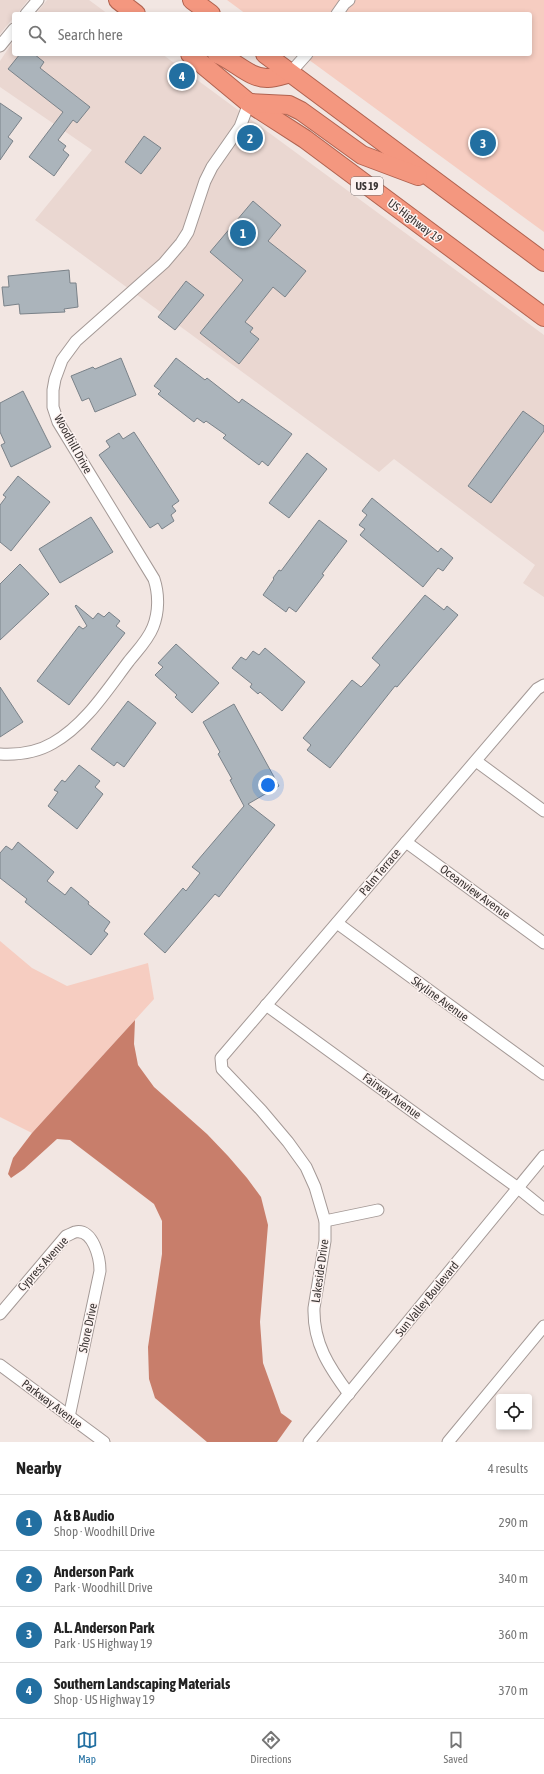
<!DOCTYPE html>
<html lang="en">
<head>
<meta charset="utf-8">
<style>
	:root { --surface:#fff; --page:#f6f6f6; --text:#222; --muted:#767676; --line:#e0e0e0; --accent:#226fa1 }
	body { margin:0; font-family:"Asap Condensed",sans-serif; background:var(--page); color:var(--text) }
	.controls { position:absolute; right:12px; bottom:12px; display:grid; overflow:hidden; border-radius:4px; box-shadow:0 2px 6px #0003 }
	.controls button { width:36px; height:36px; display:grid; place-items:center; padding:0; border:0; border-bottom:1px solid var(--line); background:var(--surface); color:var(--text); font:20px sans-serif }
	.you { position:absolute; left:268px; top:785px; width:14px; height:14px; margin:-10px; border:3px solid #fff; border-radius:50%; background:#1a73e8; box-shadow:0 0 0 6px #1a73e833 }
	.badge { display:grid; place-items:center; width:26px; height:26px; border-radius:50%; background:var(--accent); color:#fff; font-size:13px; font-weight:700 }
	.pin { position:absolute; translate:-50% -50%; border:2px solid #fff; box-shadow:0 1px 4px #0006 }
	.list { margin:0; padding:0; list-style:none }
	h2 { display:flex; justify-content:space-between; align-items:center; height:52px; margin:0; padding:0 16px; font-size:17px }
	h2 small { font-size:13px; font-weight:400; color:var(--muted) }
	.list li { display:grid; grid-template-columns:26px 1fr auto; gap:12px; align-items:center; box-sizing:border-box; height:56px; padding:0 16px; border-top:1px solid var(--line) }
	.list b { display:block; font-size:15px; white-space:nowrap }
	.list p { margin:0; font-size:13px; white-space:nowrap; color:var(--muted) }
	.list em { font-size:13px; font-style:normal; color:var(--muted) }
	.icon { flex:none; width:22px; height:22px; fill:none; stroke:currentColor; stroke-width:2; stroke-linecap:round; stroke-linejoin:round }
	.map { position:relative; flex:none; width:544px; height:1442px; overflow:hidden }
	.search { position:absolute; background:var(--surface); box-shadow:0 2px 6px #0003; left:12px; right:12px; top:12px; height:44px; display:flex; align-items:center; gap:10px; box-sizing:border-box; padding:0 14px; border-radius:4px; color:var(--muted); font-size:15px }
	.sheet { height:276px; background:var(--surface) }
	nav { display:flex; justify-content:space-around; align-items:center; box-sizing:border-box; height:56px; border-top:1px solid var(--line); background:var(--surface); font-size:11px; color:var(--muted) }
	nav a { display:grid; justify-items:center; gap:2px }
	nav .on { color:var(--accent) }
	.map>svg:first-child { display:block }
	.built { fill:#ead7d1 }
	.green { fill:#f6cdc1 }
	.water { fill:#c87e6b }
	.building { fill:#abb4bb; stroke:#7a8289 }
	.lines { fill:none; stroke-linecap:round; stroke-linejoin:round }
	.minor-casing { stroke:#a49996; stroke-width:13 }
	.trunk-casing { stroke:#b16350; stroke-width:20 }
	.minor { stroke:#fff; stroke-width:11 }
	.trunk { stroke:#f4977f; stroke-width:18 }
	.labels { text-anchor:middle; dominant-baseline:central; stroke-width:3; stroke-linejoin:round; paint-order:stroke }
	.shield { fill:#fdf3f1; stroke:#746d6c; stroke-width:1 }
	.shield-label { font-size:11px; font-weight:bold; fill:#393433 }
	.street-label { font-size:12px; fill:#393433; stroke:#fdf3f1 }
</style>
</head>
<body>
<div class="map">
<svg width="544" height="1442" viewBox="0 0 544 1442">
	<rect width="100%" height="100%" fill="#f2e6e2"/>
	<g class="built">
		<path d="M0,0H28L17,14H14V17L0,34Z"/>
		<path d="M47,0H89L108,14H36Z"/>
		<path d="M14,40V54H162L544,335V597L523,583L535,565L394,459L379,472L35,220L92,150L0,87V61Z"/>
	</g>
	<g class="green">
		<path d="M227,0H544V232L301,54H530V14H246Z"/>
		<path d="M0,941L32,968L67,986L148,963L154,999L32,1133L0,1117Z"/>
	</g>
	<path class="water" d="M135,1020L134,1044L138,1065L154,1087L207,1134L228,1156L247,1178L261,1197L268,1225L260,1322L263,1363L281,1413L292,1421L277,1442H207L155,1398L149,1379L148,1347L162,1254V1221L154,1204L70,1140L57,1139L24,1169L11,1178L8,1174L13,1158L32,1133Z"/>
	<g class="building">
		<path d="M20,54H34L44,62L40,68L90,107L77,123L73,120L58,140L66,146L63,150L69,155L54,176L29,157L63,112L8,69Z"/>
		<path d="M0,103L22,118L8,137L13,141L0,160Z"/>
		<path d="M144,136L161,148L141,174L125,162Z"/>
		<path d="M253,201L281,225L268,241L306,271L285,297L273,287L245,322L253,328L250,332L259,339L239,364L200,333L243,280L210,252Z"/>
		<path d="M69,270L70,283H76L78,307L64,309L65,312L20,314L19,304L4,306L2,287H9L8,276Z"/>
		<path d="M186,281L204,295L175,330L158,317Z"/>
		<path d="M121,358L136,395L95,412L89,398L82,401L71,376L93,367L95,369Z"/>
		<path d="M176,358L205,380L207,378L239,403L242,399L292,434L268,466L262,461L259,465L223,438L226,435L206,421L204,423L197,418L194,422L158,394L161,391L154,386Z"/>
		<path d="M23,391L51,447L11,467L1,445L5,443L0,432V403Z"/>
		<path d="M523,411L544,426V431L491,503L468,486Z"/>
		<path d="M134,432L179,501L172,506L176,511L171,515L174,521L162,529L158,523L150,528L99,455L110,447L106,441L119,433L123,439Z"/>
		<path d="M307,453L327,469L289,518L269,503Z"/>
		<path d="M18,476L50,502L11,551L0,542V505L6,497L3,495Z"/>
		<path d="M372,498L438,552L441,548L453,558L443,571L438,568L423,587L360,535L365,529L359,525L367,515L362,511Z"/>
		<path d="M91,517L113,552L60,583L39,549Z"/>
		<path d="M319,520L347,541L322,574L324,575L296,612L289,607L286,612L263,595L274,579L273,578L279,570L281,571Z"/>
		<path d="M20,564L49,594L0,640V584Z"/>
		<path d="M425,595L444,610L447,606L458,615L397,687L395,686L330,768L307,750L311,745L303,738L352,680L361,687L365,683L380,665L372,658Z"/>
		<path d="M76,605L93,619L98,613L104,617L109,612L120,621L116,626L125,633L69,705L37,681L79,626L83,629L87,626L75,606Z"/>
		<path d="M176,644L219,683L192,713L175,697L177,695L155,675L163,667L158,663Z"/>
		<path d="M265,648L305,682L282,711L260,692L258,694L250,687L252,684L232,668L241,657L246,660L253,651L259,655Z"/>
		<path d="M0,687L23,722L0,737Z"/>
		<path d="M128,701L156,723L124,767L117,762L114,766L91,749Z"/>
		<path d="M234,704L279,786L248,804L275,825L219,897L215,894L165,953L144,934L183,888L186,891L200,873L192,867L244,806L230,780L232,779L218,754L220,752L203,722Z"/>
		<path d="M79,765L100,781L95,787L103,794L77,829L48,806L58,792L54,790L62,780L65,782Z"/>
		<path d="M18,842L54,872L47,881L65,895L71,887L89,902L88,904L110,922L104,931L108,934L91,955L25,902L27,899L0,878V853L6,846L12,850Z"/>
	</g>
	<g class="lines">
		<defs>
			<g id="minor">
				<path d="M26,14L38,0"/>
				<path d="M337,14L344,4L349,0"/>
				<path d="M0,46L14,29"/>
				<path d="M290,73L307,54"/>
				<path d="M0,754C18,755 36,753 53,743C85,725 107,690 129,661C137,651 148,640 153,627C159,612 159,594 154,579L58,422L53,407V390L55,379L62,360L76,341L164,263L181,243L188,232L205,181L212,167L240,127L249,103"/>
				<path d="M476,761L544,811"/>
				<path d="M406,842L544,943"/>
				<path d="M337,923L544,1074"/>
				<path d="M266,1005L518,1188L544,1209"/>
				<path d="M325,1221L378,1210"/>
				<path d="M0,1314L66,1236C69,1235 72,1233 75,1232C93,1228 100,1258 100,1271L69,1417"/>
				<path d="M0,1365L104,1442"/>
				<path d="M349,1394C329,1367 313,1343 314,1308L325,1241V1221L315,1187L306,1167L288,1142L261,1110L222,1069L221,1058L537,689L544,685"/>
				<path d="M309,1442L544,1156"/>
				<path d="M448,1442L544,1326"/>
			</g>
			<g id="trunk">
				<path d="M118,0L136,14"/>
				<path d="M192,0L211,14"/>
				<path d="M190,54L249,103L305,139L544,317"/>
				<path d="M217,54C234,60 250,79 268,78C275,78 283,75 290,73"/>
				<path d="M265,54L544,262"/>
				<path d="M251,103L289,105L301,111L362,155L418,176"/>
			</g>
		</defs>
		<use href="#minor" class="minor-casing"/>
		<use href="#trunk" class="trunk-casing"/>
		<use href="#minor" class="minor"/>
		<use href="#trunk" class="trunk"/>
	</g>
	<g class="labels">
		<rect class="shield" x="351" y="177" width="32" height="18" rx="3"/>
		<g class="shield-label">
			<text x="367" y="186">US 19</text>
		</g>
		<g class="street-label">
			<text transform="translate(415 221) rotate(37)">US Highway 19</text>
			<text transform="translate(73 444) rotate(61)">Woodhill Drive</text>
			<text transform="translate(380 872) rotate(-50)">Palm Terrace</text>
			<text transform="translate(475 892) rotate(36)">Oceanview Avenue</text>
			<text transform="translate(440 999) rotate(36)">Skyline Avenue</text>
			<text transform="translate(392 1096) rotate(36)">Fairway Avenue</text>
			<text transform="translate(43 1264) rotate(-48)">Cypress Avenue</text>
			<text transform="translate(320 1271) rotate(-82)">Lakeside Drive</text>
			<text transform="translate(427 1299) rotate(-51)">Sun Valley Boulevard</text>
			<text transform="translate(88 1328) rotate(-78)">Shore Drive</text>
			<text transform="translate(52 1404) rotate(37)">Parkway Avenue</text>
		</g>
	</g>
</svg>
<div class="controls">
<button><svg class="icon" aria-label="locate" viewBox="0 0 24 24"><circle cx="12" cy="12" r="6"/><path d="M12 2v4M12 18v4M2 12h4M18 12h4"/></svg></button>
</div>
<div class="you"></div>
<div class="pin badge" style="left:243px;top:233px">1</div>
<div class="pin badge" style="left:250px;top:138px">2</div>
<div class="pin badge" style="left:483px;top:143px">3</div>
<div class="pin badge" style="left:182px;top:76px">4</div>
<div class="search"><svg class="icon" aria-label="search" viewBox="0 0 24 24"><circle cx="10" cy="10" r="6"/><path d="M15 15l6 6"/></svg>Search here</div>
</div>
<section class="sheet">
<h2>Nearby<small>4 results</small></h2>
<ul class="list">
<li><span class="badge">1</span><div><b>A &amp; B Audio</b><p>Shop · Woodhill Drive</p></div><em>290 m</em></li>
<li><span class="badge">2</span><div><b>Anderson Park</b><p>Park · Woodhill Drive</p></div><em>340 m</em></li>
<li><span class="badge">3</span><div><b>A.L. Anderson Park</b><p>Park · US Highway 19</p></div><em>360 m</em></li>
<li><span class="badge">4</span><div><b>Southern Landscaping Materials</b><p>Shop · US Highway 19</p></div><em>370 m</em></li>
</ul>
</section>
<nav>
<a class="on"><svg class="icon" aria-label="map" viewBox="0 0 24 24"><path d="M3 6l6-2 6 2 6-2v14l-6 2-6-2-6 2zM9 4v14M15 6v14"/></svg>Map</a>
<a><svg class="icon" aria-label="directions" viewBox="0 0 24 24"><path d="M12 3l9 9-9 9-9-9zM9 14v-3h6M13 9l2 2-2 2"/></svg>Directions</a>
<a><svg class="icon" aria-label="saved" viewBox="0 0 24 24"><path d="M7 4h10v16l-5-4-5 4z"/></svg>Saved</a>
</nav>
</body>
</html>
